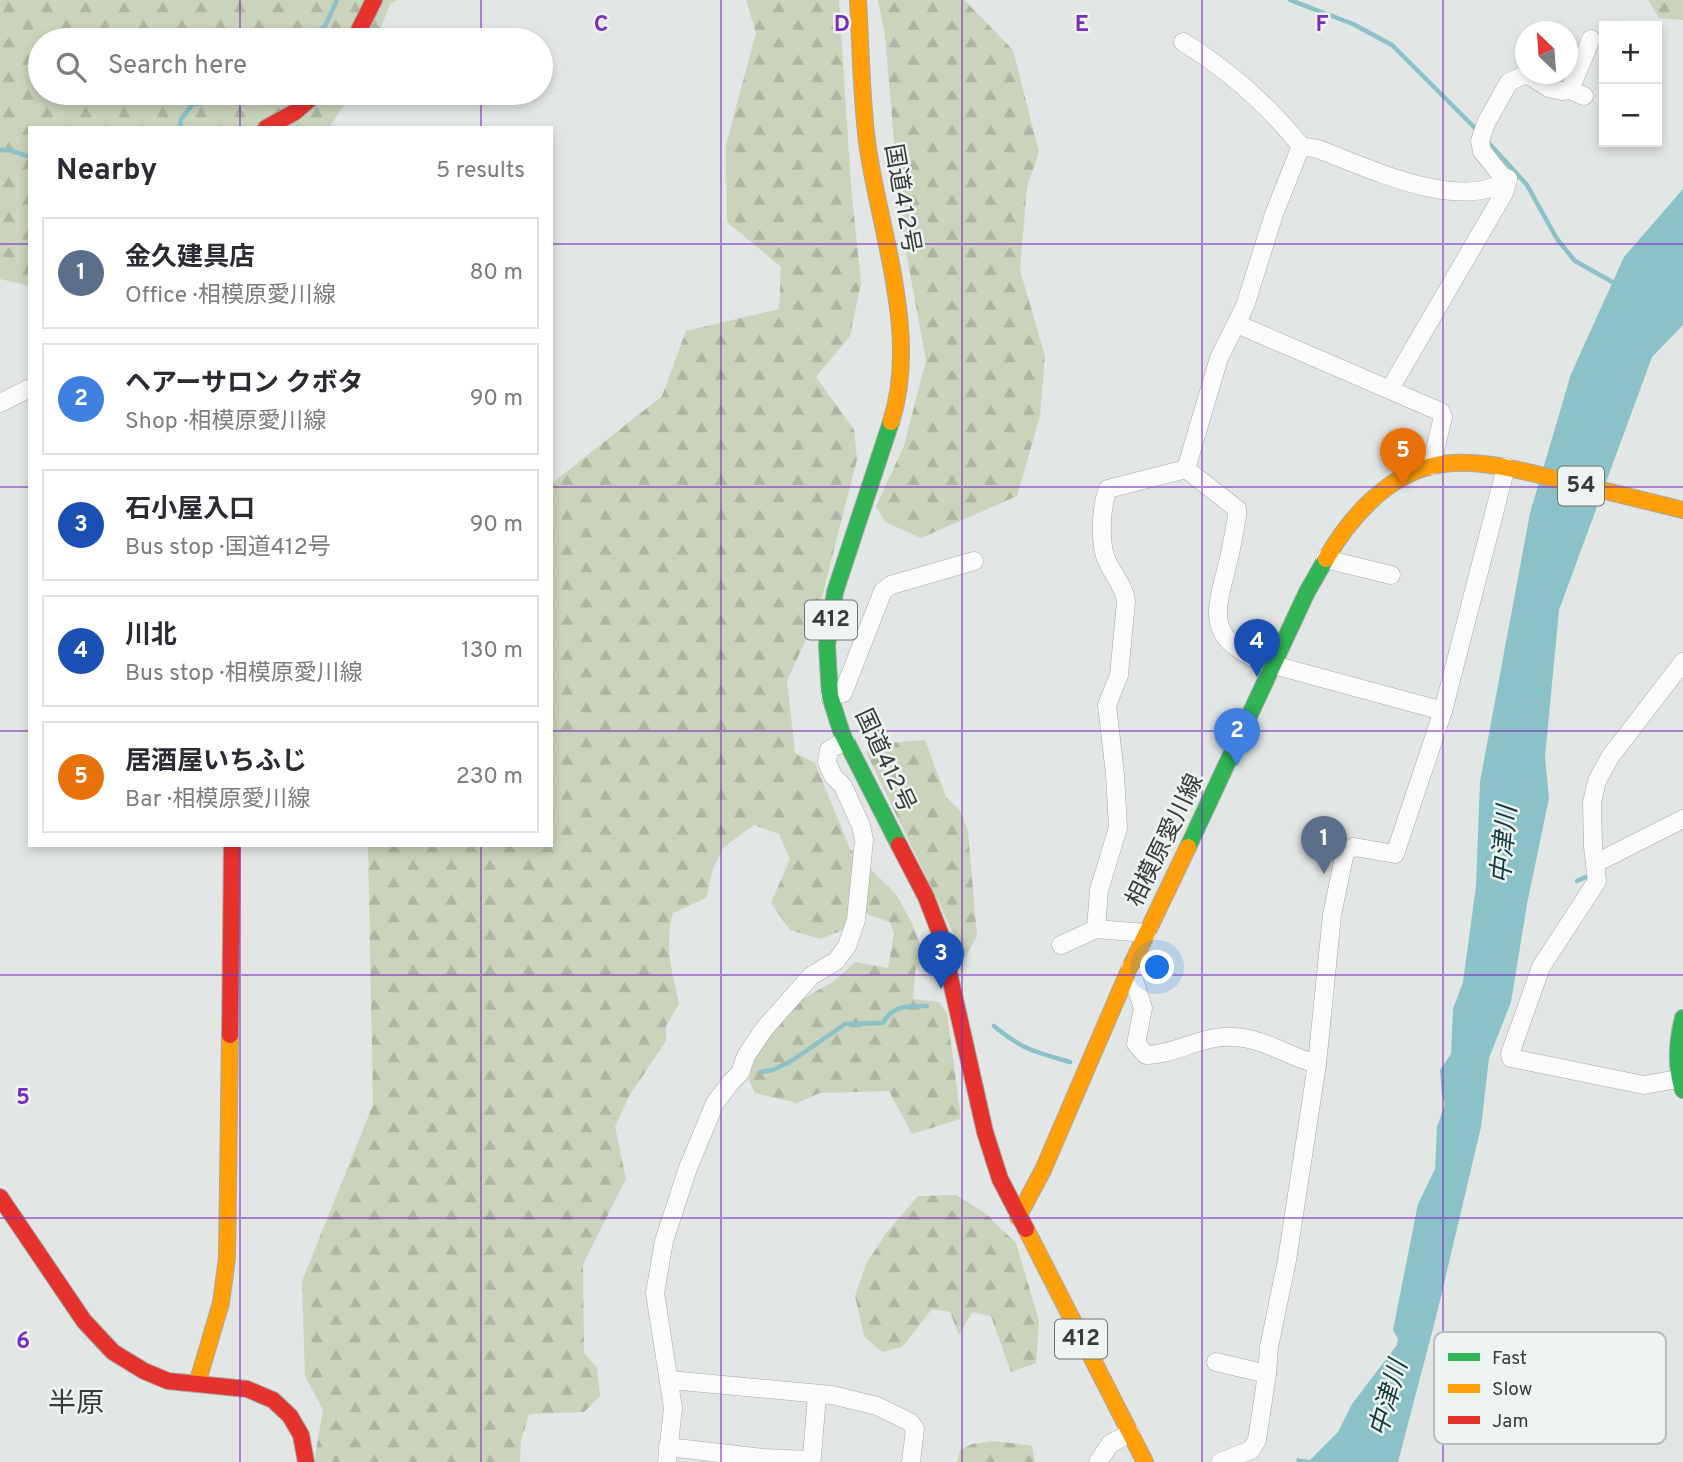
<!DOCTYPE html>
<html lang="en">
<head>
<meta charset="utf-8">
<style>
	:root { --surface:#fff; --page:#f2f2f3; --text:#2b2b33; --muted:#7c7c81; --line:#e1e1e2; --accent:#ea580c }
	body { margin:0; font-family:Overpass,"Noto Sans JP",sans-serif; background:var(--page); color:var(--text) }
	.controls { position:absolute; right:21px; top:21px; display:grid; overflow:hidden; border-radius:0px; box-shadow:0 4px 10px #0003 }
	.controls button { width:63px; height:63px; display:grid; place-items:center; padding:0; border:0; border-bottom:2px solid var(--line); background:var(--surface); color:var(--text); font:35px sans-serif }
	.compass { position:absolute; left:1515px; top:21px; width:63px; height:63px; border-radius:50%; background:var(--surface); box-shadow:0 4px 10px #0003; rotate:335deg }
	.you { position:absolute; left:1158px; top:968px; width:24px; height:24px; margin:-18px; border:5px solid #fff; border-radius:50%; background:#1a73e8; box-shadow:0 0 0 10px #1a73e833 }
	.badge { display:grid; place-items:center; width:46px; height:46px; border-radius:50%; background:var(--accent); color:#fff; font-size:23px; font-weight:700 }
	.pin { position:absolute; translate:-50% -58px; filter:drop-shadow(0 2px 4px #0008) }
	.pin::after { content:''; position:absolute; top:37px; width:24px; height:21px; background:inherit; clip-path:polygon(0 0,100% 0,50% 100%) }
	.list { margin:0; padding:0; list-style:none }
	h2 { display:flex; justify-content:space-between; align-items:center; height:91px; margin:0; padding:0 28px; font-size:30px }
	h2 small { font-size:23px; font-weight:400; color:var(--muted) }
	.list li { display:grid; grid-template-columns:46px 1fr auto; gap:21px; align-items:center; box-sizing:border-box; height:112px; margin:0 14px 14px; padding:0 14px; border:2px solid var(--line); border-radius:0px }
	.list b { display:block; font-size:26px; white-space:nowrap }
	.list p { margin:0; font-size:23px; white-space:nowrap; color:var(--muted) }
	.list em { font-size:23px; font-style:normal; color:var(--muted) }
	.icon { flex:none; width:38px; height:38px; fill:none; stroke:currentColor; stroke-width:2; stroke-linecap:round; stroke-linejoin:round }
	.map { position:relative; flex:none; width:1683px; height:1462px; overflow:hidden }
	.search { position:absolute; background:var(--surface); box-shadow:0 4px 10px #0003; left:28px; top:28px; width:525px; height:77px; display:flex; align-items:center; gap:18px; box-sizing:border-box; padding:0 24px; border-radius:38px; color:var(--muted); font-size:26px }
	.panel { position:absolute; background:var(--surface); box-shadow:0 4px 10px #0003; left:28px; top:126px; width:525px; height:721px; border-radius:0px }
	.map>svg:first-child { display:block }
	.forest { fill:url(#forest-firs) }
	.water { fill:#8ac2c7 }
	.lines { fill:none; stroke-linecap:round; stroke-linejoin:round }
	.stream { stroke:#8ac2c7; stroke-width:4.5 }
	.street-casing { stroke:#a6a8a7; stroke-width:19 }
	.fast-casing { stroke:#a6a8a7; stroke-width:18 }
	.slow-casing { stroke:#a6a8a7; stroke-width:18 }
	.jam-casing { stroke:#a6a8a7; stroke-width:18 }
	.street { stroke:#fbfbfb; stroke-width:18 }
	.fast { stroke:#30b455; stroke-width:16 }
	.slow { stroke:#ff9f0a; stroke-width:16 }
	.jam { stroke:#e5322d; stroke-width:16 }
	.grid { fill:none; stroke:#7b2cbf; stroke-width:2; stroke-opacity:0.55 }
	.labels { text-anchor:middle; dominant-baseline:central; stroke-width:5; stroke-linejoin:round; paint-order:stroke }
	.shield { fill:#eef4f1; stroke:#6f7271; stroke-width:2 }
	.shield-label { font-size:23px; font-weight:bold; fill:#393b3a }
	.street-label { font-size:24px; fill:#393b3a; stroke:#eef4f1 }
	.water-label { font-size:26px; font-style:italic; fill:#143a3e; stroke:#eef4f1 }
	.quarter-label { font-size:28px; fill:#393b3a; stroke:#eef4f1 }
	.key { fill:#eef4f1; stroke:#b8bcba; stroke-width:2 }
	.key-label { font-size:19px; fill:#393b3a }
	.grid-label { font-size:23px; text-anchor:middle; font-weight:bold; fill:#7b2cbf; stroke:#eef4f1; stroke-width:5; stroke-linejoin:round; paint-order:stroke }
</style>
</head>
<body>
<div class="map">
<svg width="1683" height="1462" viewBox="0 0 1683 1462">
	<defs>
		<pattern id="forest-firs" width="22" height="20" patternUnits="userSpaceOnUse" patternTransform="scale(1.75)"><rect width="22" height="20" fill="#cad3bb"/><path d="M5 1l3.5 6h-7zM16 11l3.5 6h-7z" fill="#aeb6a2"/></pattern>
	</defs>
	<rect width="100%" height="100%" fill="#e2e6e4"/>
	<g class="forest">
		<path d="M0,0H397L390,4L376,40H40V93H352L329,128H30V286L0,279Z"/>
		<path d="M746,0H839L851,186L861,283L850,336L816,377L854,430L857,459L818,613L787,681L795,753L815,763L850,849L896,894L912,923L924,956L915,971L913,999L939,1002L947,1013L961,1119L912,1134L889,1091L820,1093L797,1103L755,1093L749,1080L756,1052L801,1000L834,981L855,962L888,968L894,933L890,922L851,909L843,930L820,939L790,930L771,903L790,859L779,834L754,825L724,847L713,869L706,898L673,913C664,946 672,971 679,1004L666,1026V1041L629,1096L615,1127L626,1179L583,1264L584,1353L597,1368L600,1396L584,1412L529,1414L521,1441L520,1462H314L323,1410L305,1376L302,1281L373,1105L368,845H551V484L662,396L686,331L779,309L781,267L727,222L726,145L756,33Z"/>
		<path d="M878,0H964L1013,50L1039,152L1027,187L1020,270L1045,356L1040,416L1017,496L921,538L885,522L876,506L904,446L926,360L901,225L885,35Z"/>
		<path d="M1648,0H1683V20L1659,18Z"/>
		<path d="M925,740L946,797L960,811L968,832L977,936L965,957L866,752L877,744Z"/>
		<path d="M956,1195L985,1213L1016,1243L1039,1321L1036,1363L1011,1372L991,1316L972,1312L959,1335L950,1312L932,1309L902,1347L882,1352L864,1336L855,1296L866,1264L887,1232L918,1196Z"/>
		<path d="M995,1441L1032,1446L1035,1462H957L960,1450L972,1444Z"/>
	</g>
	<path class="water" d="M1683,189V325L1652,357L1559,610L1545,757L1549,798L1527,904L1511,1002L1489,1058L1481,1127L1437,1313L1398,1462H1296L1297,1458L1310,1460L1338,1432L1352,1404L1397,1345L1398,1339L1393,1330L1418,1204L1435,1169L1437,1127L1445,1104L1442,1096L1440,1070L1451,1054L1453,1009L1463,982L1476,886L1480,782L1530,513L1571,374L1624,257Z"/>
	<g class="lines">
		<g class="stream">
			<path d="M1290,0L1353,24L1392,45L1478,131"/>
			<path d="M309,40L325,26L337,0"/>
			<path d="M180,128L181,119L193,104L212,102L233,93"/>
			<path d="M1486,140L1527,185L1557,239L1575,261L1616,284"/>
			<path d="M0,150H9L30,157"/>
			<path d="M1577,881L1593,874"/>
			<path d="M994,1026C1023,1050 1035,1052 1070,1062"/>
			<path d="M760,1072L773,1070L793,1060L845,1024L883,1023C892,1005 908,1006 927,1006"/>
		</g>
		<defs>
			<g id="street">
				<path d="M1183,42C1230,71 1267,104 1301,146"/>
				<path d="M1570,90L1591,39"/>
				<path d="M1508,179L1501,175L1482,151L1480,141L1486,123L1509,82L1524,75L1530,76L1549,88L1562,91L1570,90L1584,96"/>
				<path d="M1237,324L1441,412L1443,417L1431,466"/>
				<path d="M0,403L30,388"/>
				<path d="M1186,469L1237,509V516C1234,534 1231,552 1226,570C1221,593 1210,619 1227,639C1236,649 1248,655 1259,661L1443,711L1506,467"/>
				<path d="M1325,559L1391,575"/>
				<path d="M830,696L843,693L883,591L891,585L974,561"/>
				<path d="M1596,863L1683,819"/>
				<path d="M1096,929L1099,890L1118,828L1115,774L1107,705L1119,675L1126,602C1125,587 1113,575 1107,561C1099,544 1101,506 1108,489L1186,469L1219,358L1245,306L1274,214L1301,146L1318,149C1366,167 1462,214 1508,179L1504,193L1390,389"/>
				<path d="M1061,945L1096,929L1147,933"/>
				<path d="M1130,968L1143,1008L1136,1044L1146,1055C1175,1055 1202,1035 1233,1037C1265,1038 1288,1057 1317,1064L1332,915L1345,852L1354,847L1395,854L1443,711"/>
				<path d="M1678,1079L1644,1085L1511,1058L1510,1054L1541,967L1597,881L1593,847L1592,802L1597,781L1610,757L1683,662"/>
				<path d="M1216,1362L1267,1374"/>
				<path d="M670,1380L832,1395L877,1406L910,1422L915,1429L911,1462"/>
				<path d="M668,1447L763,1458L809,1460L812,1457L817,1395"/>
				<path d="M667,1462L673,1408L655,1293L664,1241L688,1168L715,1103L731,1082L740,1073L746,1056L764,1029L811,976L836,961L847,946L856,920L864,840L861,826L843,786L833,776L827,762L829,750L846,740"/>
				<path d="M1098,1462L1110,1444L1130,1433"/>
				<path d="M1220,1462L1251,1450L1257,1440L1267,1374L1269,1347L1287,1260L1317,1064"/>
			</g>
			<g id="fast">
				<path d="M891,422L835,592L827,645L830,696L841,731L899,845"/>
				<path d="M1188,847L1307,592L1326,559"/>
				<path d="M1683,1018C1677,1042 1675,1066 1683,1090"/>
			</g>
			<g id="slow">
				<path d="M858,0C861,49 861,100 868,149C881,235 919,336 891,422"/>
				<path d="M1326,559C1348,520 1386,476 1432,466C1477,456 1525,472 1569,482C1607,491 1645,501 1683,510"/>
				<path d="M1018,1217L1043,1170L1130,968L1188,847"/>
				<path d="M1026,1229L1145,1462"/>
				<path d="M197,1384L221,1303L227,1258L230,1035"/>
			</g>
			<g id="jam">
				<path d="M354,40L374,0"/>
				<path d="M266,128L295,112L317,93"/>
				<path d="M899,845L926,897L940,933L985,1132L1000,1179L1026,1229"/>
				<path d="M230,1035L232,845"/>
				<path d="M0,1197L84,1321L113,1352L144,1371L168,1381L247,1389L273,1400L290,1416L301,1435L306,1462"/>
			</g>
		</defs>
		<use href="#street" class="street-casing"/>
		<use href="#fast" class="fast-casing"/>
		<use href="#slow" class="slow-casing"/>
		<use href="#jam" class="jam-casing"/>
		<use href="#street" class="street"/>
		<use href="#fast" class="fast"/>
		<use href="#slow" class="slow"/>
		<use href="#jam" class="jam"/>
	</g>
	<path class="grid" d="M240,0V40M481,0V40M721,0V1462M962,0V1462M1202,0V1462M1443,0V1462M240,93V128M481,93V128M0,244H30M551,244H1683M0,487H30M551,487H1683M0,731H30M551,731H1683M240,845V1462M481,845V1462M0,975H1683M0,1218H1683"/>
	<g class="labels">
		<g class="shield">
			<rect x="1558" y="466.5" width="46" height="39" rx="5"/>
			<rect x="805" y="600.5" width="52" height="39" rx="5"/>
			<rect x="1055" y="1319.5" width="52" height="39" rx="5"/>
		</g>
		<g class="shield-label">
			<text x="1581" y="486">54</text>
			<text x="831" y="620">412</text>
			<text x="1081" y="1339">412</text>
		</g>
		<g class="street-label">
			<text transform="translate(901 199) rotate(80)">国道412号</text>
			<text transform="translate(884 761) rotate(65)">国道412号</text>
			<text transform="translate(1166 841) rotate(-64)">相模原愛川線</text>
		</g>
		<g class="water-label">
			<text transform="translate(1506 845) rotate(-85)">中津川</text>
			<text transform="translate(1390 1399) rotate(-74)">中津川</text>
		</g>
		<g class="quarter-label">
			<text x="76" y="1405">半原</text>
		</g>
	</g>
	<rect x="1434" y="1332" width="232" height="112" rx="10" class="key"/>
	<rect x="1448" y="1353" width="32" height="8" fill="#30b455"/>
	<rect x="1448" y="1384" width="32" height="9" fill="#ff9f0a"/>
	<rect x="1448" y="1416" width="32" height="8" fill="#e5322d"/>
	<g class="key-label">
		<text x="1492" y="1364">Fast</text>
		<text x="1492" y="1395">Slow</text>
		<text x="1492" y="1427">Jam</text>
	</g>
	<g class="grid-label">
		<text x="601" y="31">C</text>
		<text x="842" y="31">D</text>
		<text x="1082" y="31">E</text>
		<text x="1322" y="31">F</text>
		<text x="23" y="1104">5</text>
		<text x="23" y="1348">6</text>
	</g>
</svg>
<div class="controls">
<button>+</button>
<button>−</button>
</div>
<svg class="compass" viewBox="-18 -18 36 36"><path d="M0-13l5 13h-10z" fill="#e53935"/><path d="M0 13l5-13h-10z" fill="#7c7c81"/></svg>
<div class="you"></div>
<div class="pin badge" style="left:1324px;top:874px;background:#5c6f8a">1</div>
<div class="pin badge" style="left:1237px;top:766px;background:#3f7fe0">2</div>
<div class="pin badge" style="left:941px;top:989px;background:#1a4fb4">3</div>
<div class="pin badge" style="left:1257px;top:677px;background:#1a4fb4">4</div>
<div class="pin badge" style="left:1403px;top:486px;background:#e8710a">5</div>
<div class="search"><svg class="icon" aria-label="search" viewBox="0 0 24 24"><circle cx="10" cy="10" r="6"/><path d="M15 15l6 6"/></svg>Search here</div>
<section class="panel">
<h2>Nearby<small>5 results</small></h2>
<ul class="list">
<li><span class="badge" style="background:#5c6f8a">1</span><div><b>金久建具店</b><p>Office · 相模原愛川線</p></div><em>80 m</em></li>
<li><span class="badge" style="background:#3f7fe0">2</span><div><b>ヘアーサロン クボタ</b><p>Shop · 相模原愛川線</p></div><em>90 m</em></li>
<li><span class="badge" style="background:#1a4fb4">3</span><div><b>石小屋入口</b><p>Bus stop · 国道412号</p></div><em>90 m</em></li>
<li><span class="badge" style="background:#1a4fb4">4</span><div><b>川北</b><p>Bus stop · 相模原愛川線</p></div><em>130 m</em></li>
<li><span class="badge" style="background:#e8710a">5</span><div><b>居酒屋いちふじ</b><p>Bar · 相模原愛川線</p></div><em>230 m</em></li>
</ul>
</section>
</div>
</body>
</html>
